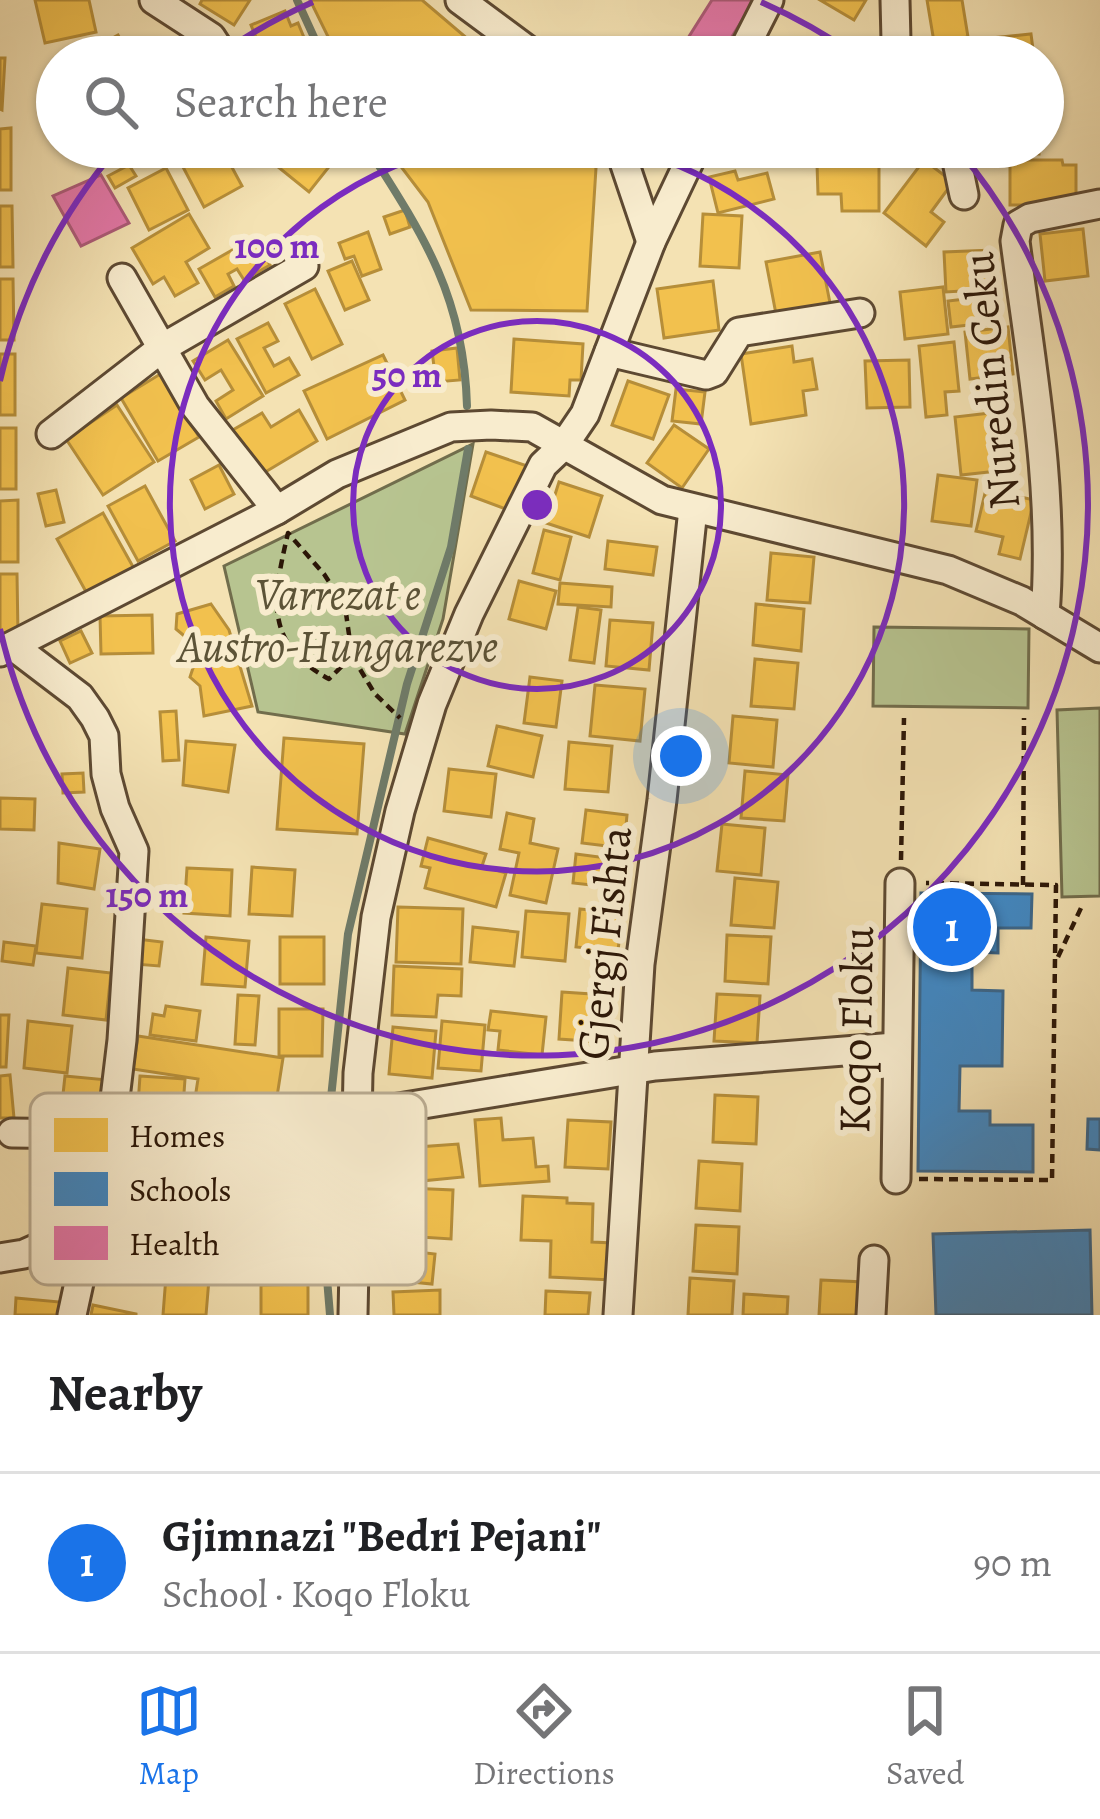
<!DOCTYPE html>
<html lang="en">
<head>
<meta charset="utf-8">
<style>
	:root { --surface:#fff; --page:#f2f2f2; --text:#202124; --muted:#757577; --line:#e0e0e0; --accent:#1a73e8 }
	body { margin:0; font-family:Alegreya,serif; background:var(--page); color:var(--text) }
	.you { position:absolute; left:681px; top:756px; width:42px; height:42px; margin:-30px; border:9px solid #fff; border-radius:50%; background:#1a73e8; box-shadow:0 0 0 18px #1a73e833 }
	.badge { display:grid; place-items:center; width:78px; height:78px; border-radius:50%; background:var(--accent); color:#fff; font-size:39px; font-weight:700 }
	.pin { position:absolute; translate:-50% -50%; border:6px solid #fff; box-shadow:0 3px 12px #0006 }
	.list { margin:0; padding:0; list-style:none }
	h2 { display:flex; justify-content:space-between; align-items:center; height:156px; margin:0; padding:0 48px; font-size:51px }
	h2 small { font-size:39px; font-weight:400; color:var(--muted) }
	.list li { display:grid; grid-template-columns:78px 1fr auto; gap:36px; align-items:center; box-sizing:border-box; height:180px; padding:0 48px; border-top:3px solid var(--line) }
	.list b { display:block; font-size:45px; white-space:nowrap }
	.list p { margin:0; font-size:39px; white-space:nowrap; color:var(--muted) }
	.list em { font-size:39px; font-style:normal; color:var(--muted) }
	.icon { flex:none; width:66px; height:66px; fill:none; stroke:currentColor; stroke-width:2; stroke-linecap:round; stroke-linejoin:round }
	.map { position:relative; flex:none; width:1100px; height:1315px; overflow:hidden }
	.search { position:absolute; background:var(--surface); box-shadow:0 3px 9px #0004; left:36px; right:36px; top:36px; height:132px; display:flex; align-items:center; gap:30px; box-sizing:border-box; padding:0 42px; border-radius:66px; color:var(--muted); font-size:45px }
	.sheet { height:336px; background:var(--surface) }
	nav { display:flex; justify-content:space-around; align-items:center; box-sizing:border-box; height:168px; border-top:3px solid var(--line); background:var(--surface); font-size:33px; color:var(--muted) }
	nav a { display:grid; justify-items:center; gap:6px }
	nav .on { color:var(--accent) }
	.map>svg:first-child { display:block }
	.green { fill:#b7c490; stroke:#716d4c; stroke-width:3 }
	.homes { fill:#f2c14e; stroke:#b68e39; stroke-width:3 }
	.schools { fill:#3f88c5; stroke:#39668c; stroke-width:3 }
	.health { fill:#e377a8; stroke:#ac5a78; stroke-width:3 }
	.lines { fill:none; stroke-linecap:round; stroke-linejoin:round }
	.stream { stroke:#6f7b69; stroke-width:8 }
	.street-casing { stroke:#5d4932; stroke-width:33 }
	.path { stroke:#2b1607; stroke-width:4.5; stroke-dasharray:9 6; stroke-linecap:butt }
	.street { stroke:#f8ecce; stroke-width:27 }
	.ring { fill:none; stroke:#7b2cbf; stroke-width:6 }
	.labels { text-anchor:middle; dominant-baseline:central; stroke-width:12; stroke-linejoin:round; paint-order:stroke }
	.street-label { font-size:45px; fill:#2b1607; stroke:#f8ecce }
	.park-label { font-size:45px; font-style:italic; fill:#5c5337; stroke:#f8ecce }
	.key { fill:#f8ecce; stroke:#baac92; stroke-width:3 }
	.key-label { font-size:33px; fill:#2b1607 }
	.centre { fill:#7b2cbf; stroke:#f8ecce; stroke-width:6 }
	.ring-label { font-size:36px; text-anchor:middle; font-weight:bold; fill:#7b2cbf; stroke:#f8ecce; stroke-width:12; stroke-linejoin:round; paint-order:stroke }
</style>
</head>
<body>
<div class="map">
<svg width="1100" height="1315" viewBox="0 0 1100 1315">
	<rect width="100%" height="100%" fill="#f4e2b3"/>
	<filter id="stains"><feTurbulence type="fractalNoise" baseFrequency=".00167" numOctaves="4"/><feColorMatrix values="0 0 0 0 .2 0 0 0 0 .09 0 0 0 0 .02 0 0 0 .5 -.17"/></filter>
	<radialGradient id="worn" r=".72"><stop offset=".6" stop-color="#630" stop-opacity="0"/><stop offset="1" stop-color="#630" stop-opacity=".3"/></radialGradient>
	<g class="green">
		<path d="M473,444L443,619L405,734L258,712L224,566Z"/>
		<path d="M874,627L1029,629L1028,708L873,706Z"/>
		<path d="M1100,708V896L1062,897L1057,710Z"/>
	</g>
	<g class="homes">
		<path d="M35,0H89L96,32L45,43Z"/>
		<path d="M202,0H250L234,25L200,4Z"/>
		<path d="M310,0H422L489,57H338Z"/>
		<path d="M820,0H866L854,20Z"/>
		<path d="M927,0H962L968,37L934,42Z"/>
		<path d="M285,11L291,26L298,23L312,57H249L244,45L257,40L251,25Z"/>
		<path d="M1031,34L1034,57H982L980,39Z"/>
		<path d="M118,35L130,57H80V56Z"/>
		<path d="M0,58H5L2,110L0,109Z"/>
		<path d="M11,128V190H0V129Z"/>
		<path d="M108,147H134L114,158Z"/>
		<path d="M215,147H221L242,186L204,207L182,165Z"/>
		<path d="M285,147H323L336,158L309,192L272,162Z"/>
		<path d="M386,147H580L596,168L587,311L471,310L428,202Z"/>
		<path d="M987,147H1039V154L987,152Z"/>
		<path d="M879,153V211H842L841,194H818L817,164H844V154Z"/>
		<path d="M924,160L953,182L931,212L944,222L926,246L884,213Z"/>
		<path d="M1010,160H1062L1063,165H1076V205H1010Z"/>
		<path d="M129,165L136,176L115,188L108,176Z"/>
		<path d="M166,168L188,210L149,230L128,188Z"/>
		<path d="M735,171L738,180L767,173L774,199L718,213L709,177Z"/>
		<path d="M0,206H12L13,267H0Z"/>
		<path d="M405,210L410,227L390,234L384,217Z"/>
		<path d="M189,214L209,248L186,262L198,283L175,296L164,277L153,284L132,248Z"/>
		<path d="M703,214L742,216L739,268L700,266Z"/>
		<path d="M1083,229L1088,276L1045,281L1040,234Z"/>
		<path d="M368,232L381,269L362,276L354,256L345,259L339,243Z"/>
		<path d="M255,237L270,265L244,280L237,269L228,274L234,286L215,297L199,269Z"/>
		<path d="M993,250L995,289L946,292L944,252Z"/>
		<path d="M820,252L830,303L776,314L766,262Z"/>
		<path d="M352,261L369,300L345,310L328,271Z"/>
		<path d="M0,279H13L14,340H0Z"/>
		<path d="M713,281L719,330L664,338L657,289Z"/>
		<path d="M943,287L948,334L905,339L900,292Z"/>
		<path d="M315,289L342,344L312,359L285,304Z"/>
		<path d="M974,298L978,324L951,327L948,301Z"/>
		<path d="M268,323L278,341L264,348L274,366L289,358L299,375L266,393L237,339Z"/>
		<path d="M1008,327L1013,374L970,379L965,332Z"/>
		<path d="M514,339L583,344L581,380H570L569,396L511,392Z"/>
		<path d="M228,340L263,396L226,419L216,401L233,390L221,370L205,380L193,361Z"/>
		<path d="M954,342L959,391L945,392L947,415L926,417L919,346Z"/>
		<path d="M792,346L794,362L812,359L817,389L803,391L806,415L751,424L741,354Z"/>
		<path d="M457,348L460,380L436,382L432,351Z"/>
		<rect x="0" y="354" width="15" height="61"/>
		<path d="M383,355L405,400L327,439L304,391Z"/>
		<path d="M909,360L910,407L867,408L865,361Z"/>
		<path d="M162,373L199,437L158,461L121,398Z"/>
		<path d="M628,381L669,395L653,439L612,425Z"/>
		<path d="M676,389L705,392L701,424L672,421Z"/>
		<path d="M117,405L154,462L103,495L66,439Z"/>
		<path d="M299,410L317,441L257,477L231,431L262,413L271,427Z"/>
		<path d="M999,412L1002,432L1012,431L1016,469L961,475L955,417Z"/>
		<path d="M674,425L709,449L682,488L647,463Z"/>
		<rect x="0" y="428" width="16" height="61"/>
		<path d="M486,452L527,466L511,511L471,496Z"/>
		<path d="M219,465L234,494L205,509L191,480Z"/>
		<path d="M938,475L977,480L971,526L932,521Z"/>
		<path d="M559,482L602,496L589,537L546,523Z"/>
		<path d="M145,486L175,541L138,561L108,506Z"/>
		<path d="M986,489L1034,500L1020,559L999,554L1003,537L976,531Z"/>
		<path d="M56,490L64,522L46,526L38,494Z"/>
		<path d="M18,500V562H0V501Z"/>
		<path d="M103,513L137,574L90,599L57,539Z"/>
		<path d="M544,530L571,537L560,580L533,573Z"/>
		<path d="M608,541L657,547L653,575L605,569Z"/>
		<path d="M771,553L814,557L810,603L767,600Z"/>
		<path d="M0,574H17L18,635H0Z"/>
		<path d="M519,581L556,591L546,629L509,619Z"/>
		<path d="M560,583L612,587L611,607L558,604Z"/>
		<path d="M211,604L229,630L252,706L204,716L200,686L190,677L194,665L187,648L188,639L176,629L177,614Z"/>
		<path d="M756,604L804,609L801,651L753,645Z"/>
		<path d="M578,607L601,610L594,663L570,660Z"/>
		<path d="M152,615L153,653L101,654L100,616Z"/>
		<path d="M610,620L653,623L649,670L606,666Z"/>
		<path d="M81,631L92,653L70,663L60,641Z"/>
		<path d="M755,659L798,663L794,709L751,706Z"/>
		<path d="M530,677L562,681L556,727L524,723Z"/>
		<path d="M595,685L645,689L640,741L590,736Z"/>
		<path d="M176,711L179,760L163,761L160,712Z"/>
		<path d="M733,716L777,720L773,767L729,763Z"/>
		<path d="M497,726L542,736L533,777L488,766Z"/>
		<path d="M284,738L364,744L357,834L277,829Z"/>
		<path d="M186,741L235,745L228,792L183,785Z"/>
		<path d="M569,742L612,746L608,792L565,789Z"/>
		<path d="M449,769L496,774L491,817L444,811Z"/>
		<path d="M745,771L788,775L784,821L741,818Z"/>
		<path d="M83,773L84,792L63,793L62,774Z"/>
		<path d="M0,798L35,799L34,830L0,829Z"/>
		<path d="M586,810L627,815L624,848L582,843Z"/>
		<path d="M507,813L534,819L530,843L558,849L546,903L510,895L519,853L500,849Z"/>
		<path d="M722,824L765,828L761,875L717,871Z"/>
		<path d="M428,838L486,854L482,866L506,873L496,907L425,888L430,868L421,866Z"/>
		<path d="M59,843L100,849L94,889L58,883Z"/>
		<path d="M576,854L622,860L619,888L573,883Z"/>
		<path d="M252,867L295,870L292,916L249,914Z"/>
		<path d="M187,868L232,870L230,916L184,913Z"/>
		<path d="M735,878L778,882L774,928L731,925Z"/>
		<path d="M42,904L87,909L82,958L36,953Z"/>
		<path d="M398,907L463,909L461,964L396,962Z"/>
		<path d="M580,909L622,913L618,951L576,947Z"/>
		<path d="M526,911L569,914L565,961L522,957Z"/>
		<path d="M473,927L518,932L514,966L470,962Z"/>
		<path d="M727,935L771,937L768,984L725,981Z"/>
		<path d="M206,937L249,941L245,987L202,984Z"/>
		<rect x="280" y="937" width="44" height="47"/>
		<path d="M137,939L162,942L159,966L134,964Z"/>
		<path d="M4,942L36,946L33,965L2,961Z"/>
		<path d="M394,966L462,969L461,996L438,995L436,1017L392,1015Z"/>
		<path d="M68,968L111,973L106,1020L63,1015Z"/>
		<path d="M562,992L606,995L602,1042L559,1039Z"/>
		<path d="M717,994L760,996L757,1043L714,1041Z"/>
		<path d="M238,995L259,996L255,1045L235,1044Z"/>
		<path d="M166,1006L200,1011L196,1041L150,1035L153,1014L164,1016Z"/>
		<path d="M279,1009H323L322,1056H279Z"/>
		<path d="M491,1011L546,1017L542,1055L498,1050L500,1031L488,1030Z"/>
		<path d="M0,1015H9L6,1067H0Z"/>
		<path d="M28,1021L72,1026L67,1073L24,1068Z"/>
		<path d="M442,1021L485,1025L481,1071L438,1068Z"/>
		<path d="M393,1027L436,1031L432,1078L389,1074Z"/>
		<path d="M138,1036L283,1058L274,1116L194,1105L198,1079L133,1069Z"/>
		<path d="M10,1075L14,1118H0V1076Z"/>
		<path d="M65,1076L108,1080L103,1127L60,1122Z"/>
		<path d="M140,1076L185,1079L182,1121L137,1119Z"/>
		<path d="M715,1095L758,1097L756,1144L713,1142Z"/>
		<path d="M501,1118L503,1140L533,1138L536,1167L548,1166L549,1181L480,1186L475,1120Z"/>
		<path d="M568,1120L611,1122L608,1169L565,1167Z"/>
		<path d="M458,1144L463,1177L421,1181L418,1147Z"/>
		<path d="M699,1161L742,1164L740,1211L696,1208Z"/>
		<path d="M408,1188L453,1190L451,1239L405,1236Z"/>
		<path d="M523,1196L567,1198V1203L593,1204L592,1242L613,1243L612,1280L550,1277L551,1241L521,1240Z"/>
		<path d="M696,1225L739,1227L737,1274L693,1271Z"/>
		<path d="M383,1248L435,1254L432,1284L380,1279Z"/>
		<path d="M166,1276L209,1279L206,1315H163Z"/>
		<path d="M690,1278L734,1281L732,1315H688Z"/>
		<path d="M821,1280L864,1282L862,1315H819Z"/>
		<path d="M308,1284V1315H261V1285Z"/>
		<path d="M440,1290V1315H394L393,1292Z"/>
		<path d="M546,1291L590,1293L588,1315H545Z"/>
		<path d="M744,1294L788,1297L787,1315H743Z"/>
		<path d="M16,1298L60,1302L58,1315H15Z"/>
		<path d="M93,1305L136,1314V1315H91Z"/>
	</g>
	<g class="schools">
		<path d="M921,893L1032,894L1031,928H998V953L972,952V990L1003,991L1002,1066H960L959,1111H990V1125H1033V1172L918,1171Z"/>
		<path d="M1088,1119H1100V1150L1087,1149Z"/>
		<path d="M1090,1230L1092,1315H936L933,1234Z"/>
	</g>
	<g class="health">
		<path d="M712,0H755L719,57H676Z"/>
		<path d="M101,175L129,223L81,246L53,196Z"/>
	</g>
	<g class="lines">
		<g class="stream">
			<path d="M297,0L323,57"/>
			<path d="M367,147C424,236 464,297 467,406"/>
			<path d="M331,1098L348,934L407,684L451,547L468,449"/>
			<path d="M326,1138L320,1194L330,1315"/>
		</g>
		<defs>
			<g id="street">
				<path d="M154,0L211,37L224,57"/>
				<path d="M460,0L537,57"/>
				<path d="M895,0L896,41L902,57"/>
				<path d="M740,57L769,0"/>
				<path d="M619,147L651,242"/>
				<path d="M954,147L964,195"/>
				<path d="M122,278L195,406L277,510"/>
				<path d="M609,352L706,375L714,372L739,332L860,313"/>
				<path d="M51,434L162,348L304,266"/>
				<path d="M1045,615C1055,490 1031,365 1015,241L1018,225L1030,218L1100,204"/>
				<path d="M13,646L80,697L95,718L104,736L106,774L115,808L134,851L122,1040L110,1140L72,1315"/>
				<path d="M0,652L277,510L337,474L451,427L491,425L532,427L662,500L948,570L1022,601L1100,648"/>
				<path d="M12,1133L88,1134L110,1140L356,1115L655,1066L895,1047"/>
				<path d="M896,1179L900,883"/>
				<path d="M0,1258L24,1254L93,1223"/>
				<path d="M353,1315L358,1073L376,917L400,811L432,704L469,614L543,465L564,445L585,414L651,242L696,147"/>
				<path d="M618,1315L640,964L662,800L693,509"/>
				<path d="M871,1315L874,1260"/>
			</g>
		</defs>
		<use href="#street" class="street-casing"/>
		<g class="path">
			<path d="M352,656L329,679C263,643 273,598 288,533L324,574L345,606L352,656L375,694L400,718"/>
			<path d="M901,860L904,718"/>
			<path d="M1023,885L1024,718"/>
			<path d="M1058,957L1081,908"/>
			<path d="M919,1179L1052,1180L1056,885L926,883"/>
		</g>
		<use href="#street" class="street"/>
	</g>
	<g class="ring">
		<circle cx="537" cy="505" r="184"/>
		<path d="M620 147A367 367 0 1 1 454 147"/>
		<path d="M0 381A551 551 0 0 1 118 147M217 56A551 551 0 0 1 313 2M761 2A551 551 0 0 1 857 56M956 147A551 551 0 1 1 0 629"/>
	</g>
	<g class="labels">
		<g class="street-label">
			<text transform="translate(991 381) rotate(-96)">Nuredin Ceku</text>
			<text transform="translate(604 943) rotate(-84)">Gjergj Fishta</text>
			<text transform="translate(856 1030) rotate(-89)">Koqo Floku</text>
		</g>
		<g class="park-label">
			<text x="338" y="594">Varrezat e<tspan x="338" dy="52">Austro-Hungarezve</tspan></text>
		</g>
	</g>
	<rect x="30" y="1093" width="396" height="192" rx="18" class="key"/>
	<rect x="54" y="1118" width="54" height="34" fill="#f2c14e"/>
	<rect x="54" y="1172" width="54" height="34" fill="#3f88c5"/>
	<rect x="54" y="1226" width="54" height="34" fill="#e377a8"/>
	<g class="key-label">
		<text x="129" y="1147">Homes</text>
		<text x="129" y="1201">Schools</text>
		<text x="129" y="1255">Health</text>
	</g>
	<circle cx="537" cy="505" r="18" class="centre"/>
	<g class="ring-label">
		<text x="277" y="258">100 m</text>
		<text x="407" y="387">50 m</text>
		<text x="147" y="907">150 m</text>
	</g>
	<rect width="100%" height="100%" filter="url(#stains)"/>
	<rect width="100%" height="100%" fill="url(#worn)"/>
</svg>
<div class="you"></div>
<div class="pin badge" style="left:952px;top:927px">1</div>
<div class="search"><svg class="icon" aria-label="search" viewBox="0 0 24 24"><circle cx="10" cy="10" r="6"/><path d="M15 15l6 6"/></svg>Search here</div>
</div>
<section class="sheet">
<h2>Nearby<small></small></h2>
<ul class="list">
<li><span class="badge">1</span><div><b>Gjimnazi &quot;Bedri Pejani&quot;</b><p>School · Koqo Floku</p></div><em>90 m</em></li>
</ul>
</section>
<nav>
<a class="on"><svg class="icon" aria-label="map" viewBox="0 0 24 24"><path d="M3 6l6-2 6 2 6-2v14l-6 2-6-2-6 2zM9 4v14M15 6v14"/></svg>Map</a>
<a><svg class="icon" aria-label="directions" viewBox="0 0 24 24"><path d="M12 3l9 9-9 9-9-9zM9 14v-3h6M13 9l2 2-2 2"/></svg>Directions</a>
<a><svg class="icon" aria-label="saved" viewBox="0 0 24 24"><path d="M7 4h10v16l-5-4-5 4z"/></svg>Saved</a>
</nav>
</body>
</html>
